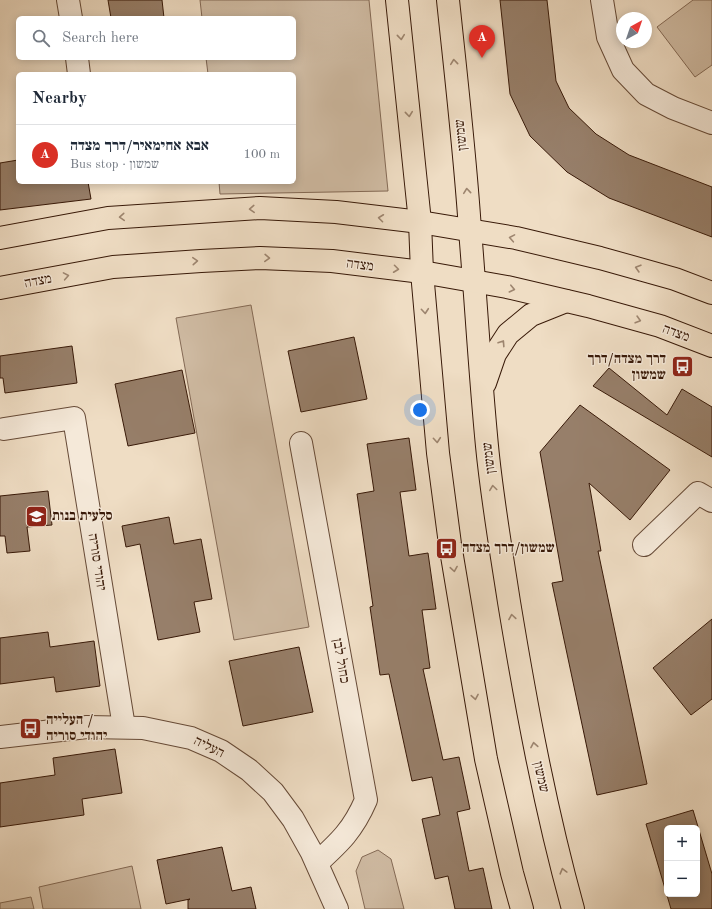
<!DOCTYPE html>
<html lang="en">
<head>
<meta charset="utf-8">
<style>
	:root { --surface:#fff; --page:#f6f6f7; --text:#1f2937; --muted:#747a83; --line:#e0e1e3; --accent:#d93025 }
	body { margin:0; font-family:"Old Standard TT","Frank Ruhl Libre",serif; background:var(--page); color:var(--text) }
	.controls { position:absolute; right:12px; bottom:12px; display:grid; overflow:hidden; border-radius:6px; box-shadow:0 2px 10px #0003 }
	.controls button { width:36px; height:36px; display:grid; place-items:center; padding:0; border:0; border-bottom:1px solid var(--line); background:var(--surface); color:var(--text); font:20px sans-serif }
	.compass { position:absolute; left:616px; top:12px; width:36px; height:36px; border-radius:50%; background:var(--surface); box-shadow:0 2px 10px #0003; rotate:40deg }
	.you { position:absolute; left:420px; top:410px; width:14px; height:14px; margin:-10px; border:3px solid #fff; border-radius:50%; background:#1a73e8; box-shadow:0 0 0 6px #1a73e833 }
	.badge { display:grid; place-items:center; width:26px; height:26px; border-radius:50%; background:var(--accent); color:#fff; font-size:13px; font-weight:700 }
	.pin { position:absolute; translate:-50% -33px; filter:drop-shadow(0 1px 2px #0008) }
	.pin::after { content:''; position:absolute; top:21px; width:14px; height:12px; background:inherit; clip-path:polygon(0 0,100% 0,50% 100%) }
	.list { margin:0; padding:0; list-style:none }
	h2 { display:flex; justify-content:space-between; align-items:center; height:52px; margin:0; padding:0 16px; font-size:17px }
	h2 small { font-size:13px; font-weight:400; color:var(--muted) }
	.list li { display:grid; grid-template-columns:26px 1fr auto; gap:12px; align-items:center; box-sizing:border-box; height:60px; padding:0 16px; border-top:1px solid var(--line) }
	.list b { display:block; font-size:15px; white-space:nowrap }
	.list p { margin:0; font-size:13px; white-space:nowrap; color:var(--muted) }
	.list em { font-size:13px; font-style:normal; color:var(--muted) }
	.icon { flex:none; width:22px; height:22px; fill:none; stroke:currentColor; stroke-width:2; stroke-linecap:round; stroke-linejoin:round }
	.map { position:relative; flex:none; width:712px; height:909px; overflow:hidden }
	.search { position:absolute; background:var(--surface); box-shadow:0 2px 10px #0003; left:16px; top:16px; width:280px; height:44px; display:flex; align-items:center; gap:10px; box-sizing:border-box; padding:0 14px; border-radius:6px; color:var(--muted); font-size:15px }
	.panel { position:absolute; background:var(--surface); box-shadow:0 2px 10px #0003; left:16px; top:72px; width:280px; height:112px; border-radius:6px }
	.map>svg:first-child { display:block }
	.green { fill:#d0bca4; stroke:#846a56 }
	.building { fill:#977f6a; stroke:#381908; fill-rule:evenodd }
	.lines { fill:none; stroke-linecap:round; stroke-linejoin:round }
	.minor-casing { stroke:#664a37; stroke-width:24 }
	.major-casing { stroke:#381908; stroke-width:24 }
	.minor { stroke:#f5e9d9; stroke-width:22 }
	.major { stroke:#efddc4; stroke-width:22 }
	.oneway { stroke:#9d856f }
	.labels { text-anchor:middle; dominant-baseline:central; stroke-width:3; stroke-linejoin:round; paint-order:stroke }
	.street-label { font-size:14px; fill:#381908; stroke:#f5e9d9 }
	.poi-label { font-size:14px; font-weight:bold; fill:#381908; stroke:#f5e9d9; text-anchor:start }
</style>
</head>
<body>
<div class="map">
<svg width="712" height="909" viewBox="0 0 712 909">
	<rect width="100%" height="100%" fill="#efddc4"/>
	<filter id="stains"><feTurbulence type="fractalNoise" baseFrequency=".005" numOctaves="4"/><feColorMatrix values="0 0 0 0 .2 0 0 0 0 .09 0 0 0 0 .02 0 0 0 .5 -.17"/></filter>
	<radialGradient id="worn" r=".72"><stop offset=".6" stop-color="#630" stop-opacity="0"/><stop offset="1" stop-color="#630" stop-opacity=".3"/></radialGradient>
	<g class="green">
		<path d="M200,0H369L388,191L220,194L219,182H294V74H208L206,58H294V18H202Z"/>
		<path d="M693,0H712V65L695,77L657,27Z"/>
		<path d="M251,305L309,627L234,640L176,318Z"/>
		<path d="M378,850L391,859L404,909H365L356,871L362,857Z"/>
		<path d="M132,866L141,909H43L39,887Z"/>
		<path d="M31,897L34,909H0V903Z"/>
	</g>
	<g class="building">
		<path d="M108,0H162L164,18H111Z"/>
		<path d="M500,0H547L556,81L569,108L596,134L629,155L712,187V237L609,198L567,172L530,136L510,94Z"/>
		<path d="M18,160V182H88L91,199L0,210V163Z"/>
		<path d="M354,337L367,399L301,412L288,351Z"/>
		<path d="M72,346L77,383L5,393L3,378H0V356Z"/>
		<path d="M609,368L667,415L682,389L712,407V457L593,386Z"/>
		<path d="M182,370L195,433L128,446L115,384Z"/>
		<path d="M580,405L670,470L630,520L589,483L601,551H598L647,784L597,795L552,583L563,581L540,452Z"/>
		<path d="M409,438L416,490L400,492L409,556L428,553L436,609L422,610L430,668L423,669L443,760L459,757L470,809L457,812L469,871L483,868L492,909H455L448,876L435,879L422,819L440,815L432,777L412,781L389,674L380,675L370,607L373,606L357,494L374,491L367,444Z"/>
		<path d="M48,491L52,525L27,527L30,551L7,553L5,536H0V496Z"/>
		<path d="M169,517L174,544L201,539L212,599L194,602L200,632L158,640L140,544L126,547L122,526Z"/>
		<path d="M712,619V699L691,715L653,668Z"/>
		<path d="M48,632L50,647L94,641L100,686L56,692L54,677L0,684V638Z"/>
		<path d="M299,647L313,712L243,726L229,661Z"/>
		<path d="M115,749L122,793L82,799L84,815L0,827V783L55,775L53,758Z"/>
		<path d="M693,810L712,874V909H671L646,824ZM667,828H697V894H667Z"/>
		<path d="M222,847L232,891L251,887L256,909H188V900L190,899L166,904L157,860Z"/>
	</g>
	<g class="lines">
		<defs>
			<g id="minor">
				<path d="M68,0L71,18"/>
				<path d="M602,0L608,37L623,70L646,94L673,108L712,123"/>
				<path d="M77,58L79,74"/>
				<path d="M4,429L74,418L124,727"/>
				<path d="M301,443L366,800C353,830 340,842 317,863"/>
				<path d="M644,545L698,493L712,501"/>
				<path d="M0,737L87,727L143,728L191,738L221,751L249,770L273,792L293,819L312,853L337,909"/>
			</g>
			<g id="major">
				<path d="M397,0L420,222L422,272L438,453L450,544L486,759L512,873L522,909"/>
				<path d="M448,0C456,77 465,153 470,230C476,302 480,374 487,446C492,498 501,550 509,602C526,705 545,808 573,909"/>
				<path d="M0,238L108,218L260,208L336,212L420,222L516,238L600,258L675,279L712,293"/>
				<path d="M0,288L113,267L201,261L260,258L332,261L422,272L507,287L588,306L660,326L712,346"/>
				<path d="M485,383L495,354L508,334L531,315L566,301"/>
			</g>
		</defs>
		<use href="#minor" class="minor-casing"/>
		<use href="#major" class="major-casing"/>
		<use href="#minor" class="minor"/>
		<use href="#major" class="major"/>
	</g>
	<defs><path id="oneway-chevron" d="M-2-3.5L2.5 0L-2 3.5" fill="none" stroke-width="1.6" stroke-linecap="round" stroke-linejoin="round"/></defs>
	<g class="oneway">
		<use href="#oneway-chevron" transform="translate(401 37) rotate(84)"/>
		<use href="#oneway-chevron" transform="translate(454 62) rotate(-96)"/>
		<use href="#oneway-chevron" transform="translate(409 114) rotate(84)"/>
		<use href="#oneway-chevron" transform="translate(467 191) rotate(-96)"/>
		<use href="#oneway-chevron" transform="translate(252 209) rotate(177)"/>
		<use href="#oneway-chevron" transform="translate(122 217) rotate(176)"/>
		<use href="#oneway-chevron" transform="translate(381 218) rotate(-173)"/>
		<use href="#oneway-chevron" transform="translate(512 238) rotate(-170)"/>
		<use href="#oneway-chevron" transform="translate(267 258) rotate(2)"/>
		<use href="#oneway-chevron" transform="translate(195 261) rotate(-4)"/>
		<use href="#oneway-chevron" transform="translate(638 268) rotate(-164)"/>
		<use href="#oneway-chevron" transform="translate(396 269) rotate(7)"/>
		<use href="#oneway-chevron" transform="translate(66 276) rotate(-10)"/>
		<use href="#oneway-chevron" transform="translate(512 289) rotate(13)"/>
		<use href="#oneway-chevron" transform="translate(425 311) rotate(85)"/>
		<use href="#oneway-chevron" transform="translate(638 320) rotate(16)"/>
		<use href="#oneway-chevron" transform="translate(502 343) rotate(-57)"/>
		<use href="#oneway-chevron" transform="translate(437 440) rotate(85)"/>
		<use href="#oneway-chevron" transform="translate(493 488) rotate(-98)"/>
		<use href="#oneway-chevron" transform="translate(454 569) rotate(81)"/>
		<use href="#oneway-chevron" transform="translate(512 617) rotate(-99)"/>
		<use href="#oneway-chevron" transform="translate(475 697) rotate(80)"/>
		<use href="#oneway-chevron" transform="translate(534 745) rotate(-100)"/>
		<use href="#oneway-chevron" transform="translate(563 871) rotate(-105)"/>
	</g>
	<defs>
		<symbol id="bus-square" viewBox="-11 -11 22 22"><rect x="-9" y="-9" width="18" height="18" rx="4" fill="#8f2418" stroke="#f5e9d9"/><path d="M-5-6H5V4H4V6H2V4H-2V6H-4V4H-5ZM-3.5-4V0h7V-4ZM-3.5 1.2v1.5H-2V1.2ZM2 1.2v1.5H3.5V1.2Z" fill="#fff"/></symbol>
		<symbol id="school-square" viewBox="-11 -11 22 22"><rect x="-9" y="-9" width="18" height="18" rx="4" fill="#8f2418" stroke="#f5e9d9"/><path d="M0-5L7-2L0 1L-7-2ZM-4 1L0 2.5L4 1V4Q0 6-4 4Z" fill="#fff"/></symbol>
	</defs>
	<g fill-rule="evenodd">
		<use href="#bus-square" x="670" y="354" width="25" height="25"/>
		<use href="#school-square" x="24" y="504" width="25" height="25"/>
		<use href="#bus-square" x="434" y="536" width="25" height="25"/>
		<use href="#bus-square" x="18" y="716" width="25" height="25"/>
	</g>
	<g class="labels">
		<g class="street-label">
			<text transform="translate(461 135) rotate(-96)">שמשון</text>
			<text transform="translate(360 265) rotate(7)">מצדה</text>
			<text transform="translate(38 281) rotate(-11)">מצדה</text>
			<text transform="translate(676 333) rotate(20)">מצדה</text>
			<text transform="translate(489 458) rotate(-97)">שמשון</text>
			<text transform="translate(97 562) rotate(81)">יהודי סוריה</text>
			<text transform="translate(341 661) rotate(80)">כחול לבן</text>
			<text transform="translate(209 747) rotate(26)">העליה</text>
			<text transform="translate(541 777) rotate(77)">שמשון</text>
		</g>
		<g class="poi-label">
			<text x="666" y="359" text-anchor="end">דרך מצדה/דרך<tspan x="666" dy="16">שמשון</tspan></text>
			<text x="52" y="516">סלעית בנות</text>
			<text x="462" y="548">שמשון/דרך מצדה</text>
			<text x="46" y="720">העלייה /<tspan x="46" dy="16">יהודי סוריה</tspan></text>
		</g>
	</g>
	<rect width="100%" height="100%" filter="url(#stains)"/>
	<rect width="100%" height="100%" fill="url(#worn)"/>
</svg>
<div class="controls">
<button>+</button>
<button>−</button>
</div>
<svg class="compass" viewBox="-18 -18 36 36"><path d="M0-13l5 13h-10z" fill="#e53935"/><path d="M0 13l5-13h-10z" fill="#747a83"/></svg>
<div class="you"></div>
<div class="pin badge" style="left:482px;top:58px">A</div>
<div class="search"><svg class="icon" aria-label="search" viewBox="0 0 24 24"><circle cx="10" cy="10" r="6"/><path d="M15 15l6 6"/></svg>Search here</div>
<section class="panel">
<h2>Nearby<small></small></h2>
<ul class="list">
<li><span class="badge">A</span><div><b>אבא אחימאיר/דרך מצדה</b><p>Bus stop · שמשון</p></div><em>100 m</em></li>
</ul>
</section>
</div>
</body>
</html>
